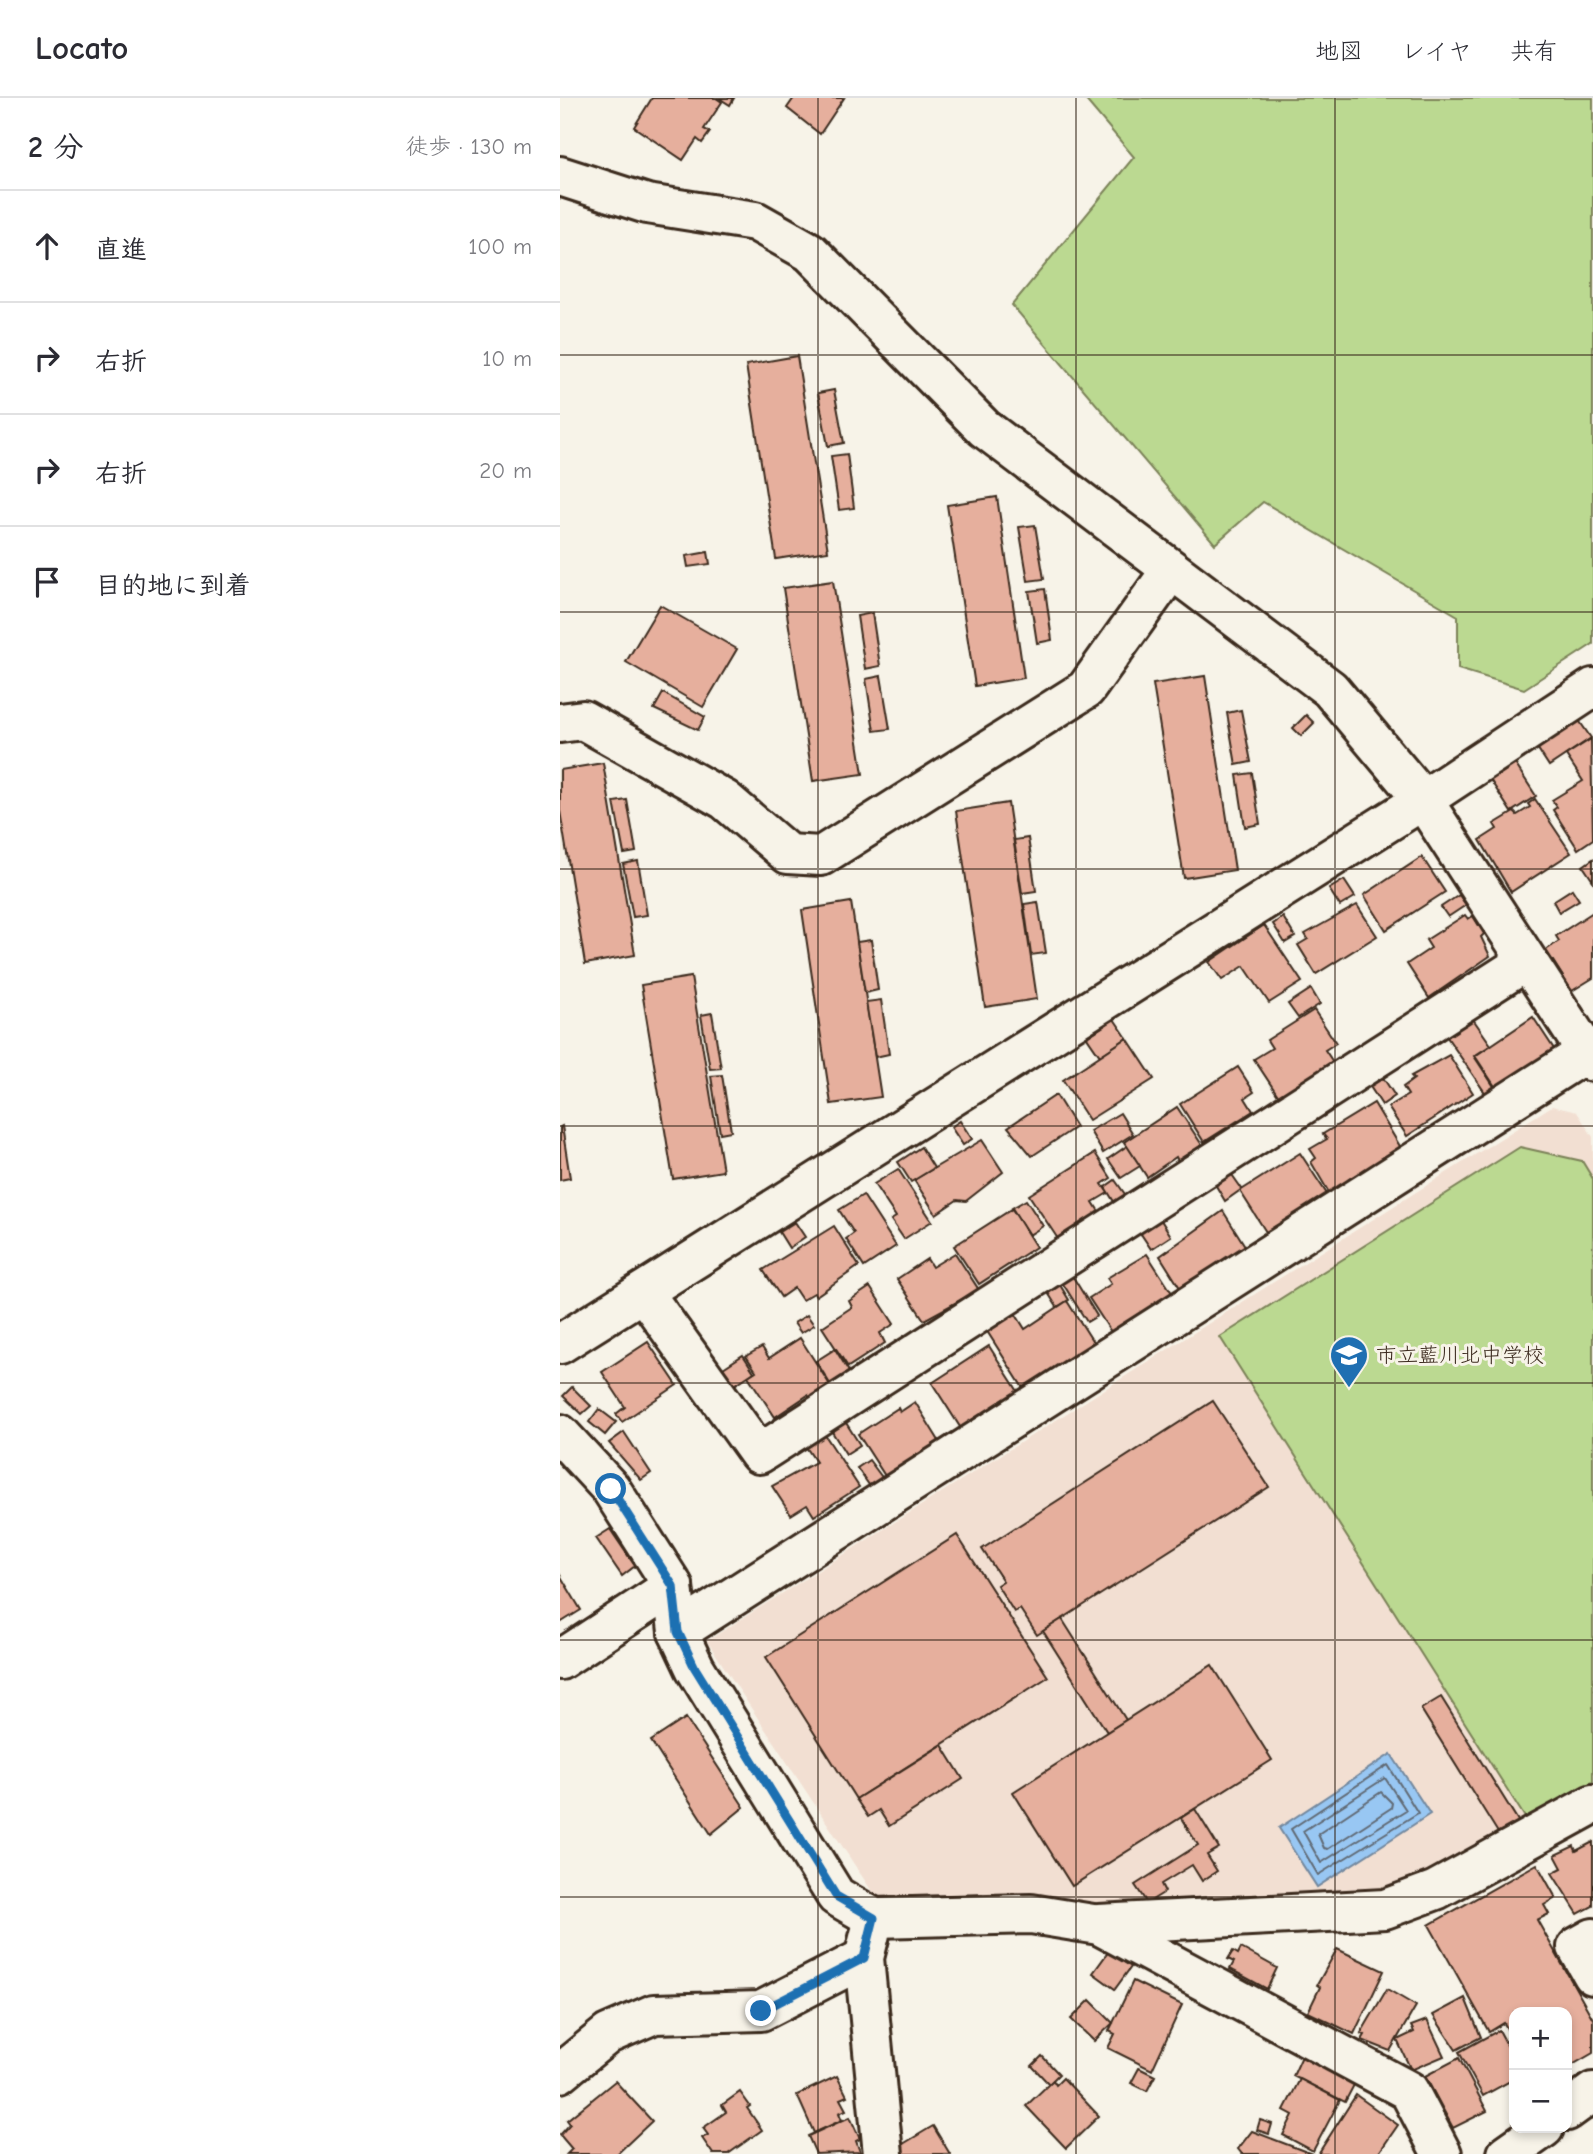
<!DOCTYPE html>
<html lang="ja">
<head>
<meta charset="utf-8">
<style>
	:root { --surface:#fff; --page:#f2f2f3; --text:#2b2b33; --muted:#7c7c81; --line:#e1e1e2 }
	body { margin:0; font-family:"Comic Neue","Klee One",sans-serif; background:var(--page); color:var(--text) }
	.controls { position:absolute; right:21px; bottom:21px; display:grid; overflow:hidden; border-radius:14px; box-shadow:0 4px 10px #0003 }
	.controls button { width:63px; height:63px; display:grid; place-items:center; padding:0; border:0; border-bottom:2px solid var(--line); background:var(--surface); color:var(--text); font:35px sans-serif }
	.stop { position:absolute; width:21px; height:21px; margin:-16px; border:5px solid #1f6fb2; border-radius:50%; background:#fff }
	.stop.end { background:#1f6fb2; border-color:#fff; box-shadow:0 2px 7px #0008 }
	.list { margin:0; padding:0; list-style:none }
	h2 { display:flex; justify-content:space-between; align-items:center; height:91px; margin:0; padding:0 28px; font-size:30px }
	h2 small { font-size:23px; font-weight:400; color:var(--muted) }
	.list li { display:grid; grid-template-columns:46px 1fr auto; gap:21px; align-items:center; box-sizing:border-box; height:112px; padding:0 28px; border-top:2px solid var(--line) }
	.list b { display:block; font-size:26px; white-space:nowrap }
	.list em { font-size:23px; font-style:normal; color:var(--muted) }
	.icon { flex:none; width:38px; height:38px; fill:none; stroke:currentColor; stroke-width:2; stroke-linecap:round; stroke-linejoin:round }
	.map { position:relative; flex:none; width:1033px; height:2056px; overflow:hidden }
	header { display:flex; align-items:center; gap:42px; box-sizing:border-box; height:98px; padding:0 35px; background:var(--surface); border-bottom:2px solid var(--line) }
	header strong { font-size:33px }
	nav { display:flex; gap:38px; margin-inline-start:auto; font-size:24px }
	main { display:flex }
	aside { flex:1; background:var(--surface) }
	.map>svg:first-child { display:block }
	.built { fill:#f2dfd2 }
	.green { fill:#bbd991; stroke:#7b8258; stroke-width:2 }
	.water { fill:#98c7f3; stroke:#73889e; stroke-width:2 }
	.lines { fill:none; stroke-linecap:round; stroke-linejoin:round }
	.shore { stroke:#606973; stroke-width:2 }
	.building { fill:#e6af9d; stroke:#3b2a1e; stroke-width:2 }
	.minor-casing { stroke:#3b2a1e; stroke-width:44 }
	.minor { stroke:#f7f3e8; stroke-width:38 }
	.route { stroke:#1f6fb2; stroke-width:9 }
	.grid { fill:none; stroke:#3b2a1e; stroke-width:2; stroke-opacity:0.55 }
	.labels { text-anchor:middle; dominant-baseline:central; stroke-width:6; stroke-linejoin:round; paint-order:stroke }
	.poi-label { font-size:21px; fill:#3b2a1e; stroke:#f7f3e8; text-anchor:start }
</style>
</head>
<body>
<header>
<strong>Locato</strong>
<nav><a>地図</a><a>レイヤ</a><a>共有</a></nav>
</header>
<main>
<aside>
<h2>2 分<small>徒歩 · 130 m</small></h2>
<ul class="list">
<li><svg class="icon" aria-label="ahead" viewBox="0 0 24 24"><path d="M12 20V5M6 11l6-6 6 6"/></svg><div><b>直進</b></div><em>100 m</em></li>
<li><svg class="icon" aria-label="right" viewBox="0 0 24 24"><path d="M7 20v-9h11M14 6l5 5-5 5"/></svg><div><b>右折</b></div><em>10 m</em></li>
<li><svg class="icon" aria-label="right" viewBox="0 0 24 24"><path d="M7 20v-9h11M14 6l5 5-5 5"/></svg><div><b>右折</b></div><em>20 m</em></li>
<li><svg class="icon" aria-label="arrive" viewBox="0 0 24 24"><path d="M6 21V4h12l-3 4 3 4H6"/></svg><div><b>目的地に到着</b></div></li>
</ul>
</aside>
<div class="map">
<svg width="1033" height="2056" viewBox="0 0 1033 2056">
	<rect width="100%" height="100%" fill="#f7f3e8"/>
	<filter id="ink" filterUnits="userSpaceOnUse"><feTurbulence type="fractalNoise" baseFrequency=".0143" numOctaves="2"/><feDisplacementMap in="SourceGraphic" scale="14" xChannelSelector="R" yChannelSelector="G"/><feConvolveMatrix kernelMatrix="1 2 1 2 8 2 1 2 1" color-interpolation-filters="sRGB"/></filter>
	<g filter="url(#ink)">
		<path class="built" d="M992,1008L1017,1014L1033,1039V1695L862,1789L540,1817L317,1801L147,1543Z"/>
		<g class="green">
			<path d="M524,0H1033V546L964,591L898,571V518L703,404L655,446L452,207L574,59Z"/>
			<path d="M960,1049L1022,1063L1033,1081V1684L966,1721L660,1239Z"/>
		</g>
		<path class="water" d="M831,1656L870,1716L757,1789L719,1730Z"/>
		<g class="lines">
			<g class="shore">
				<path d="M828,1667L858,1715L758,1777L731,1731Z"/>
				<path d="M825,1680L846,1712L761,1765L743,1733Z"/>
				<path d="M821,1694L832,1705L831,1710L768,1751L764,1750L758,1736Z"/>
			</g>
		</g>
		<g class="building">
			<path d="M92,0H156L162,4L144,31L150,34L142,45L137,41L123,62L74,29Z"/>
			<path d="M159,0H174L170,7Z"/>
			<path d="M234,0H284L260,36L227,10Z"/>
			<path d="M237,258L268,453L216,461L186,267Z"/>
			<path d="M274,292L284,345L268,348L258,295Z"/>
			<path d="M287,356L294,410L279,412L271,358Z"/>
			<path d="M437,399L464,580L415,588L387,407Z"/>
			<path d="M475,427L484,481L468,483L459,429Z"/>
			<path d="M148,454L150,466L128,469L126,458Z"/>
			<path d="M273,483L303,676L253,683L223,490Z"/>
			<path d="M485,491L492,542L477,545L469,493Z"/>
			<path d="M100,507L177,551L143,609L66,564Z"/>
			<path d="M312,515L320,568L305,571L297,518Z"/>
			<path d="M321,578L330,631L314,633L306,581Z"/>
			<path d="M645,578L675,772L624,780L593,586Z"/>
			<path d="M103,595L145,619L138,632L94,611Z"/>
			<path d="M681,612L691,664L676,667L667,615Z"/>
			<path d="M746,617L754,625L741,638L733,630Z"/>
			<path d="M1018,621L1031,640L989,668L976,648Z"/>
			<path d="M1031,641L1033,741L1018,751L993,712L997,709L992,702L1023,683L1006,657Z"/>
			<path d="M954,664L976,698L951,714L929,680Z"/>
			<path d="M43,665L75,857L25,866L0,713V672Z"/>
			<path d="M692,675L700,726L685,729L677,677Z"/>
			<path d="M975,701L1011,755L951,794L920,742L937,731L934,726L954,714L957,717L970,709L968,706Z"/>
			<path d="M67,702L76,754L64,756L54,704Z"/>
			<path d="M448,705L477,901L425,909L396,713Z"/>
			<path d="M468,740L476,793L462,795L454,742Z"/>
			<path d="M862,759L885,794L826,832L804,797Z"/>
			<path d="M1033,761V783L1023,768Z"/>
			<path d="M78,763L87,817L73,819L63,766Z"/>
			<path d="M784,782L795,799L780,808L769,791Z"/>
			<path d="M1012,791L1019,802L999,814L993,803Z"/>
			<path d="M899,797L906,807L888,819L881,809Z"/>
			<path d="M291,804L321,999L271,1006L242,812Z"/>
			<path d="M478,804L486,855L471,857L464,806Z"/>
			<path d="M797,807L817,838L756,876L738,847L748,841L745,836Z"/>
			<path d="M1033,814V880L1012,893L986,852L999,843L996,838Z"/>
			<path d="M905,817L908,821L913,818L924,836L921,839L930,858L869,900L847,866L871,850L866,842Z"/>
			<path d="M723,819L735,839L725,845L713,826Z"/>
			<path d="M704,827L742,884L709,905L684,868L662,882L649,864Z"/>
			<path d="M311,842L318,892L305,895L297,844Z"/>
			<path d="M131,879L163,1073L113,1081L81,887Z"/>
			<path d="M751,891L760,906L738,920L728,906Z"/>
			<path d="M321,902L329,956L315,959L306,904Z"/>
			<path d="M754,912L776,945L765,952L773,964L719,999L694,961L712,950L707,942Z"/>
			<path d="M152,915L161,970L150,971L141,917Z"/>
			<path d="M973,919L994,951L936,990L915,958Z"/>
			<path d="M554,921L567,940L540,958L527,939Z"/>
			<path d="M913,921L931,947L914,958L935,990L926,996L887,939Z"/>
			<path d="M567,940L594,981L529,1022L503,982Z"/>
			<path d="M889,957L913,995L847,1038L828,1009L848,997L843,989L854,981L851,978Z"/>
			<path d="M678,969L694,994L685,1000L693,1013L644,1044L620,1006Z"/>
			<path d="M820,975L835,998L822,1007L807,984Z"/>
			<path d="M162,977L171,1033L160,1035L151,978Z"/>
			<path d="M496,997L516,1029L472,1058L448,1029Z"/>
			<path d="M814,1005L841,1050L789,1081L792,1086L771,1098L751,1064L756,1060L750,1051L767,1041L763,1036Z"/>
			<path d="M617,1009L642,1047L618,1063L616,1059L587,1079L564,1044Z"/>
			<path d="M560,1015L573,1036L543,1055L530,1033Z"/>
			<path d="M400,1023L412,1041L403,1047L391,1029Z"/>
			<path d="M2,1028L10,1080L0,1082V1029Z"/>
			<path d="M422,1042L443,1074L406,1103L397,1102L376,1116L354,1082Z"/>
			<path d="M567,1048L580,1068L561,1080L548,1061Z"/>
			<path d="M361,1049L374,1070L351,1084L338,1064Z"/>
			<path d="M535,1055L551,1080L542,1086L548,1095L533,1104L540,1115L498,1141L469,1097Z"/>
			<path d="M740,1055L767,1096L725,1128L723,1124L706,1134L680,1093Z"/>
			<path d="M338,1071L372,1123L344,1141L331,1122L336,1119L314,1086Z"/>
			<path d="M668,1071L682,1091L665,1103L652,1081Z"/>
			<path d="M555,1082L567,1099L556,1107L545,1089Z"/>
			<path d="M303,1097L336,1148L304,1169L286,1141L294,1135L279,1112Z"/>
			<path d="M466,1102L483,1128L469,1137L452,1110Z"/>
			<path d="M452,1111L476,1149L419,1186L394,1148Z"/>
			<path d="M663,1113L687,1151L622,1193L600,1158Z"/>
			<path d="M599,1119L611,1138L591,1151L579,1133Z"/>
			<path d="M235,1124L245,1139L229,1150L219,1134Z"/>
			<path d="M274,1128L299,1168L256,1198L254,1195L242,1202L234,1190L221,1199L203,1172Z"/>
			<path d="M395,1155L419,1192L364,1222L337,1181L367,1161L372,1169Z"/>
			<path d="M587,1156L612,1195L566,1225L568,1228L553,1237L529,1200L551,1186L547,1180Z"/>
			<path d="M510,1174L537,1218L527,1224L500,1181Z"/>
			<path d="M497,1182L509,1202L497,1209L485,1190Z"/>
			<path d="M310,1189L334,1226L320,1235L325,1245L288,1269L262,1229L292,1209L289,1203Z"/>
			<path d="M507,1203L535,1247L465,1293L425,1230L453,1212L465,1231Z"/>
			<path d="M247,1217L254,1227L241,1235L234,1225Z"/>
			<path d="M240,1240L270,1287L250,1301L248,1297L215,1319L188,1278L196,1273L186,1258L202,1249L209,1260Z"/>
			<path d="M88,1244L117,1287L62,1324L56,1316L65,1309L42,1274Z"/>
			<path d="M429,1248L459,1295L402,1332L372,1285Z"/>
			<path d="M275,1251L291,1277L272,1289L256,1263Z"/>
			<path d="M183,1257L194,1274L170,1290L160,1272Z"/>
			<path d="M12,1289L31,1308L22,1316L3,1298Z"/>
			<path d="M653,1303L709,1389L477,1537L460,1511L454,1514L437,1487L443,1483L422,1451Z"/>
			<path d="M355,1304L381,1346L327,1381L298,1336L338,1310L340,1314Z"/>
			<path d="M39,1311L56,1324L45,1337L29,1324Z"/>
			<path d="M283,1320L300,1347L286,1356L269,1329Z"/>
			<path d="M64,1334L91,1375L81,1382L49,1345Z"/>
			<path d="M263,1334L299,1389L254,1418L247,1407L231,1417L212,1388L256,1364L244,1346Z"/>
			<path d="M309,1362L324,1382L312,1391L297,1370Z"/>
			<path d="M50,1431L75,1468L62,1478L36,1440Z"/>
			<path d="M397,1437L488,1579L296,1701L206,1559Z"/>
			<path d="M0,1477L21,1512L0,1525Z"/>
			<path d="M502,1521L566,1622L547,1634L483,1533Z"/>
			<path d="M652,1567L712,1662L512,1788L453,1694Z"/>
			<path d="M881,1599L960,1726L940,1738L861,1611Z"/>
			<path d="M126,1620L184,1709L151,1736L91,1643Z"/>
			<path d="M382,1647L403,1681L329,1728L319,1712L308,1719L296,1701Z"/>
			<path d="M635,1711L659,1750L647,1757L657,1773L642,1783L632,1767L601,1786L605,1794L587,1805L575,1787L638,1747L621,1720Z"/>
			<path d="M1033,1744V1808L1018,1816L992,1775L1002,1770L995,1757L1014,1748L1016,1753Z"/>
			<path d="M977,1766L996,1800L984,1807L989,1816L977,1822L1033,1921V1955L1007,1970V1914H954V1944L944,1925L929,1934L869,1827Z"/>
			<path d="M681,1850L717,1870L707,1891L670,1871L674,1864L668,1861L673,1853L678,1856Z"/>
			<path d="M777,1851L824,1873L794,1936L748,1914L760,1889L757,1887Z"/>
			<path d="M549,1853L571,1869L555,1891L533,1875Z"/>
			<path d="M573,1883L622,1907L592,1972L548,1950L555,1936L549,1933Z"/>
			<path d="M827,1891L856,1908L830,1953L802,1942L805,1937L801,1935Z"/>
			<path d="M905,1900L921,1939L896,1952L873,1917Z"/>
			<path d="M530,1902L553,1925L534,1943L511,1921Z"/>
			<path d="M867,1922L884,1958L851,1972L837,1942L854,1934L851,1928Z"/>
			<path d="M939,1932L954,1960V1981L923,1998L899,1954Z"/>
			<path d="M482,1958L499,1976L489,1986L472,1968Z"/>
			<path d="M742,1958L795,1985L785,2004L733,1978Z"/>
			<path d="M899,1960L927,2013L893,2030L865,1978Z"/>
			<path d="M579,1970L595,1978L587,1993L571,1985Z"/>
			<path d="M277,1978L287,1998L280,2001L286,2012L279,2015L282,2022L254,2035L237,1997Z"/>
			<path d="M503,1980L539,2018L506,2050L466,2008L493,1982L496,1987Z"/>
			<path d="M740,1981L780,2002L753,2053L723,2037L733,2017L724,2012Z"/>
			<path d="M55,1983L92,2023L57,2056H7L12,2051L0,2037L10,2026L7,2022Z"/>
			<path d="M180,1994L190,2008L187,2010L202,2032L168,2056H153L142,2040L148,2037L143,2030L166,2014L162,2007Z"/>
			<path d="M796,1997L838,2027L818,2056H758Z"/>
			<path d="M290,2019L300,2041L296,2043L300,2054L256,2056L248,2038Z"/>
			<path d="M700,2022L712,2026L709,2036L697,2032Z"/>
			<path d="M373,2028L390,2056H342L338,2049Z"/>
			<path d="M692,2033L752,2056H682L678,2051Z"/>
		</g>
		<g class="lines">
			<defs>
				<g id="minor">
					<path d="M0,78L87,106L195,123L250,154L424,330L770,591L863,702L1033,964"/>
					<path d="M0,625L23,622L165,702L228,756L261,758L526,591L611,472"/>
					<path d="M84,1195L199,1356L967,863"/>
					<path d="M0,1246L863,702L1033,590"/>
					<path d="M0,1336L51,1391L113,1488L118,1534L135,1570L276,1798L314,1820L471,1816L539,1827L849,1993L882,2056"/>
					<path d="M118,1534L1027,954"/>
					<path d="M0,1562L113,1488"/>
					<path d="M539,1826L825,1811L876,1792L1033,1706"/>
					<path d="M310,1836L304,1860L323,2056"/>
					<path d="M1033,1840L1017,1849L1033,1877"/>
					<path d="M0,1975L48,1936L94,1916L201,1913L304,1860"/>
					<path d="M1007,2013L1033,1994"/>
					<path d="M947,2056L984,2030"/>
				</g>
			</defs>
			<use href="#minor" class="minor-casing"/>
			<use href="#minor" class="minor"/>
		</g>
	</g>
	<g class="lines" filter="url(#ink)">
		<path class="route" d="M51,1391L113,1488L118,1534L135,1570L276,1798L314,1820L304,1860L201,1913"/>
	</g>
	<path class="grid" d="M258,0V2056M516,0V2056M775,0V2056M0,257H1033M0,514H1033M0,771H1033M0,1028H1033M0,1285H1033M0,1542H1033M0,1799H1033"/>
	<defs>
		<symbol id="school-pin" viewBox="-11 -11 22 30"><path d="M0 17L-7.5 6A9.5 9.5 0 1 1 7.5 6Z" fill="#1f6fb2" stroke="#f7f3e8"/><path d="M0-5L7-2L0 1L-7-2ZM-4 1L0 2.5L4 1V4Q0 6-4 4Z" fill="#fff"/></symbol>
	</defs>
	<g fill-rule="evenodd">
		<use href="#school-pin" x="767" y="1235" width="44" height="60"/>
	</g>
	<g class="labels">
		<g class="poi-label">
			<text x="816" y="1257">市立藍川北中学校</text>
		</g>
	</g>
</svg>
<div class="controls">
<button>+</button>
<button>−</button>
</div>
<div class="stop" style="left:51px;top:1391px"></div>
<div class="stop end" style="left:201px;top:1913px"></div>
</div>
</main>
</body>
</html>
